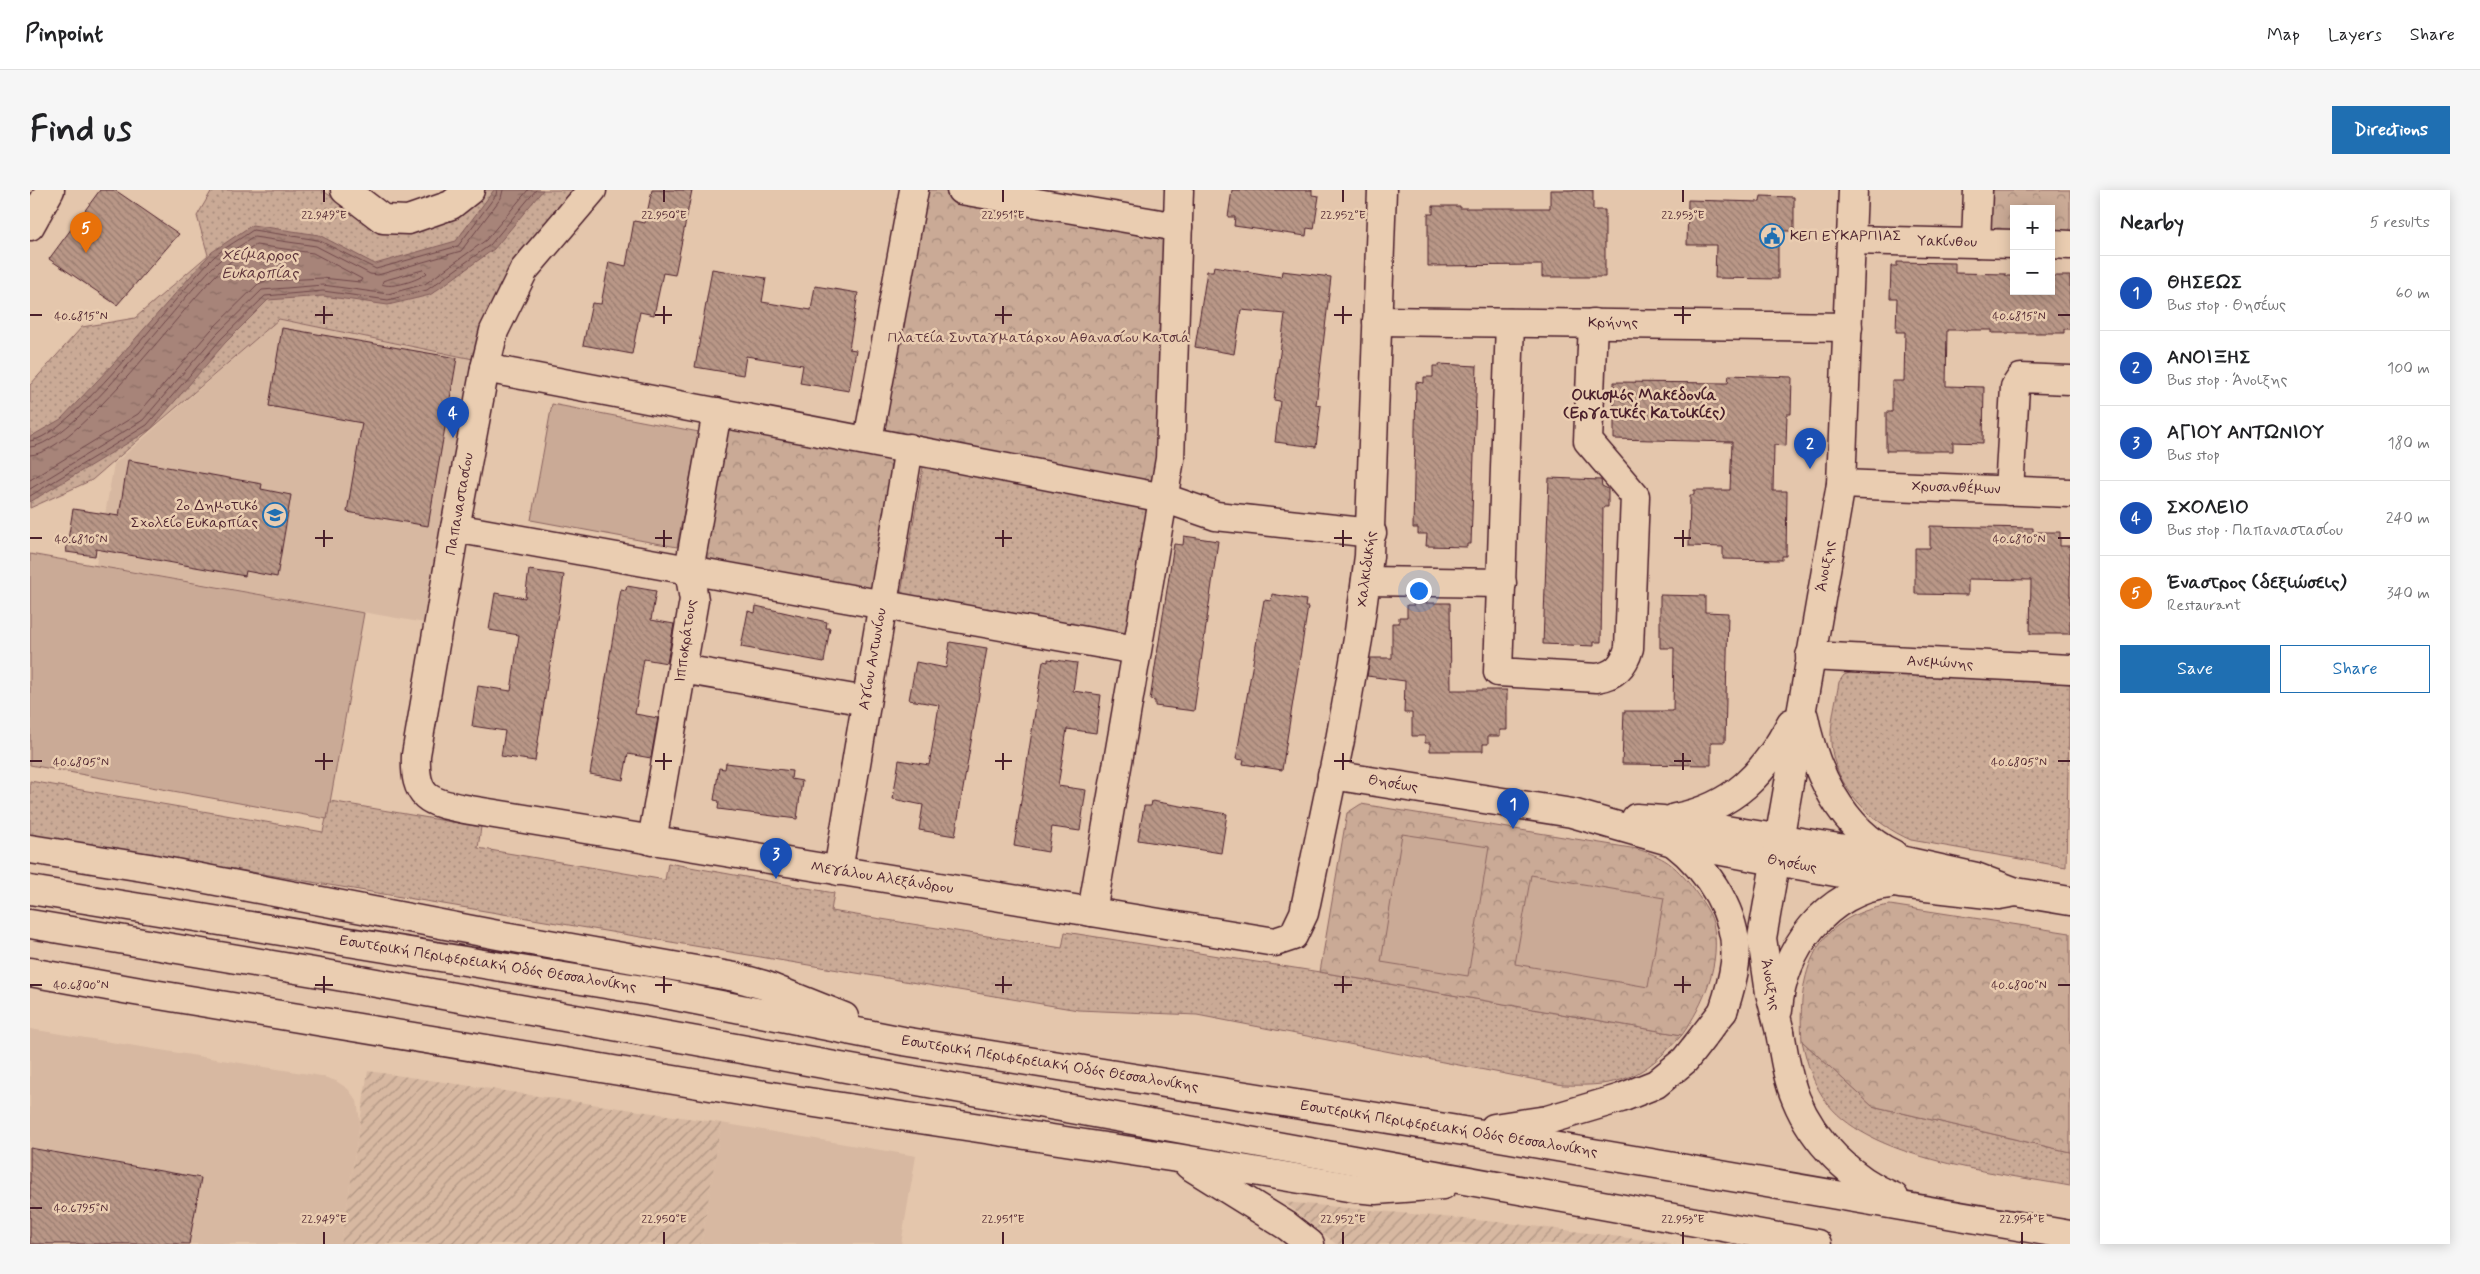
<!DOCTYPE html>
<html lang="en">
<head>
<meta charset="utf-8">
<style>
	:root { --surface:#fff; --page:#f6f6f6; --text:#202124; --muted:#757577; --line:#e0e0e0; --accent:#1f6fb2 }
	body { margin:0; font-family:Mynerve,sans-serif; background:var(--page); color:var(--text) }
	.controls { position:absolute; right:15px; top:15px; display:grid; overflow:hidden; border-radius:0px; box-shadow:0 2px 12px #0003 }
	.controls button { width:45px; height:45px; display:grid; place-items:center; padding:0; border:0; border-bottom:1px solid var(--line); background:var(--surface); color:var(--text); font:25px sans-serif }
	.you { position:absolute; left:1388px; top:400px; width:18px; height:18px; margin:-12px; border:4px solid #fff; border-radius:50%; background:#1a73e8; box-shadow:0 0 0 8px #1a73e833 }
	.badge { display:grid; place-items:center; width:32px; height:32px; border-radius:50%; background:var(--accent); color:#fff; font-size:16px; font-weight:700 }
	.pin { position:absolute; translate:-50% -41px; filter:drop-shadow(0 1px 2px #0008) }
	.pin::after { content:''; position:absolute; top:26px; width:18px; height:15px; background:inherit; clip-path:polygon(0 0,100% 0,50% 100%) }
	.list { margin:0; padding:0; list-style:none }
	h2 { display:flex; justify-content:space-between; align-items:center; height:65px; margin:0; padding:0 20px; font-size:21px }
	h2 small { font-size:16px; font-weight:400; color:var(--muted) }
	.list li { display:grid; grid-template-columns:32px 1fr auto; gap:15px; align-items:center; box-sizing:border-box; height:75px; padding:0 20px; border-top:1px solid var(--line) }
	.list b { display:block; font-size:19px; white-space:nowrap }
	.list p { margin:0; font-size:16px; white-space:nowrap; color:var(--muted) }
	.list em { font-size:16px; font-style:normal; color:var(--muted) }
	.actions { display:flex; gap:10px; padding:15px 20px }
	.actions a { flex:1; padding:11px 0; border:1px solid var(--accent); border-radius:0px; text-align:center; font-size:18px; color:var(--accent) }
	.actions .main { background:var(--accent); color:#fff }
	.map { position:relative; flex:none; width:2040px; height:1054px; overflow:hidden; border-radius:0px }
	header { display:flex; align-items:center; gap:30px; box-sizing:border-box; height:70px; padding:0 25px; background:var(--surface); border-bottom:1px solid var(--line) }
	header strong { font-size:24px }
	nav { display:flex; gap:28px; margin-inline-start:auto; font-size:18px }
	.intro { display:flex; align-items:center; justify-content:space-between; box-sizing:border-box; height:120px; padding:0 30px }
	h1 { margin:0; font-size:35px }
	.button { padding:12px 22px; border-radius:0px; background:var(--accent); color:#fff; font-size:18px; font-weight:700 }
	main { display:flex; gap:30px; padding:0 30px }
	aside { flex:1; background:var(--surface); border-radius:0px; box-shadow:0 2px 12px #0003 }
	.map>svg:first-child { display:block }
	.built { fill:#d7b8a1 }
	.industrial { fill:url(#industrial-furrows) }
	.grass { fill:url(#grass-dots); stroke:#8a6460 }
	.park { fill:url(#park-crowns); stroke:#8a6460 }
	.pitch { fill:#caaa96; stroke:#8a6460 }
	.water { fill:url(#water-ripples); stroke:#825c5a }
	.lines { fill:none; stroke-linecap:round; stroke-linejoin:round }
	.shore { stroke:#6f474a; stroke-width:1 }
	.building { fill:url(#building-back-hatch); stroke:#4a1f2b }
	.minor-casing { stroke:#4a1f2b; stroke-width:31 }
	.major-casing { stroke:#4a1f2b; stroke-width:31 }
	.highway-casing { stroke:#4a1f2b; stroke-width:31 }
	.minor { stroke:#eacdb1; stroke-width:28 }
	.major { stroke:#eacdb1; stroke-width:28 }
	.highway { stroke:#eacdb1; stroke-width:28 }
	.ticks { fill:none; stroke:#4a1f2b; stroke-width:2 }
	.labels { text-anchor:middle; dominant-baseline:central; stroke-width:5; stroke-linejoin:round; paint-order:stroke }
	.poi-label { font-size:15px; fill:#4a1f2b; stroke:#eacdb1; text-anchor:start }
	.street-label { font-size:15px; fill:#4a1f2b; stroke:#eacdb1 }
	.park-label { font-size:15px; fill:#5d343b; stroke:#eacdb1 }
	.water-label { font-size:16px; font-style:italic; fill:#5d333b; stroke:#eacdb1 }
	.neighbourhood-label { font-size:16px; font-weight:bold; fill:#4a1f2b; stroke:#eacdb1 }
	.ticks-label { font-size:12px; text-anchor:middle; fill:#4a1f2b; stroke:#eacdb1; stroke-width:5; stroke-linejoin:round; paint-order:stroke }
</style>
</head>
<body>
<header>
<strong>Pinpoint</strong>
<nav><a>Map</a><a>Layers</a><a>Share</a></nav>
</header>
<div class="intro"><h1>Find us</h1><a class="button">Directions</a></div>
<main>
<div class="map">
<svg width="2040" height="1054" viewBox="0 0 2040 1054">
	<defs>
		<pattern id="industrial-furrows" width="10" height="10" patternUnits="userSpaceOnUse" patternTransform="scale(1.25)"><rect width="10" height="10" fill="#d7b8a1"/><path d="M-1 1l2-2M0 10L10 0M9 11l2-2" fill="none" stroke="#b09583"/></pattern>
		<pattern id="grass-dots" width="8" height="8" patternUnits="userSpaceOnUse" patternTransform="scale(1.25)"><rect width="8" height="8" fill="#caaa96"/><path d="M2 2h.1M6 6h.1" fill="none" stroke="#a68a7b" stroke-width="1.8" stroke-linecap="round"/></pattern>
		<pattern id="park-crowns" width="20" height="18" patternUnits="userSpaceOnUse" patternTransform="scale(1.25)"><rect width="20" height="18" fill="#caaa96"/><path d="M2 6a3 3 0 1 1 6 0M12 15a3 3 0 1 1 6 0" fill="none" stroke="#a68a7b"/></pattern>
		<pattern id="water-ripples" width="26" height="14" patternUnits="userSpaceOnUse" patternTransform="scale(1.25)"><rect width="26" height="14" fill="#a78479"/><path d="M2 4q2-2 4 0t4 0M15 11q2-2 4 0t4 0" fill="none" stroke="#8a6b63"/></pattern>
		<pattern id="building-back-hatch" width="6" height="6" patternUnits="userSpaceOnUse" patternTransform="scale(1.25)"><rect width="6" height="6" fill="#b99787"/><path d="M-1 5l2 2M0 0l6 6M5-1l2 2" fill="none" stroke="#987b6f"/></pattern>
	</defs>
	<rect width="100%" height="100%" fill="#e4c6ac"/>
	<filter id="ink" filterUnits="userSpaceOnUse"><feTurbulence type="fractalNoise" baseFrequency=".02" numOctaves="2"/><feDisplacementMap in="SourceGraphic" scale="10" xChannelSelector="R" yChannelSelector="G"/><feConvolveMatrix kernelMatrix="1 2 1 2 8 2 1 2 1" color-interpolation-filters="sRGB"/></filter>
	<g filter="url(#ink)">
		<g class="built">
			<path d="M249,129L443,169L395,433L66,375L84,274Z"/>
			<path d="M0,839L291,886L306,891L318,899L327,911L330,931L311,1054H0Z"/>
			<path d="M691,933L886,966L871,1054H671Z"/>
		</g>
		<g class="industrial">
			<path d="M338,881L691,933L671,1054H311Z"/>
			<path d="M1254,1012L1477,1033L1646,1054H1306Z"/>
		</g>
		<g class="grass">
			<path d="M182,0H292L350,41C400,36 420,42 455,0H548L443,169L249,129L62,290L0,318V195L52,137L105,128L178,65L167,26Z"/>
			<path d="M894,271L1122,310L1098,449L870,410Z"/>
			<path d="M1822,482L2040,494L2036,677L1881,650C1843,634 1804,597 1801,553C1800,533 1806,511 1809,492L1814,485Z"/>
			<path d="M0,591L293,642L300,611L451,637L448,658L635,690L638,673L804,703L801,721L1032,758L1035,742L1290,782L1652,845C1612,888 1592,897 1533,895L1167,825L1048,820L0,645Z"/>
			<path d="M1772,851L1842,916L2040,962V996C1971,983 1843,971 1798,914C1783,895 1777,873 1772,851Z"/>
		</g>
		<g class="park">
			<path d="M884,0H931L1148,37L1134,308L838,250Z"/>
			<path d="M1957,0H2040V43H2021V19H1984V42H1956Z"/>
			<path d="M695,234L869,267L845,407L671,377Z"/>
			<path d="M1331,614L1607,659C1634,667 1644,674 1662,697C1669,707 1680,721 1683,733C1692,772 1674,814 1652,845L1290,782L1317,623Z"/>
			<path d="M1860,715L2040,743V962L1842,916L1772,851C1767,782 1784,726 1860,715Z"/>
		</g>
		<g class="pitch">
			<path d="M522,214L669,242L647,357L501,330Z"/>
			<path d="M0,364L334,423L297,629L0,575Z"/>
			<path d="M1372,644L1459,657L1438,786L1351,772Z"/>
			<path d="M1501,685L1634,708L1618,797L1485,774Z"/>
		</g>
		<path class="water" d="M464,0H513L464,59L400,105L358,115L293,106L238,110L195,153L121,239L0,312V247L31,229L84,173L182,62L222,35L289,45L345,74L426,51Z"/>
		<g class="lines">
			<g class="shore">
				<path d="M394,80L397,83C389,90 361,99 352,94L353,91Z"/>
				<path d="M0,251C41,247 149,100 185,66C196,56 211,49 223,40L288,50L346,79L428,56L466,5L467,0"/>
				<path d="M0,257C44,255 152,105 189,71C199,62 213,54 224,47L286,56L340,84L348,85L431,61L471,8L473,0"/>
				<path d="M0,265C48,263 155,112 195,76C204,68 216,62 226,55L283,63L332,89L330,92L292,88L236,91L228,94L181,140L108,224L0,290"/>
				<path d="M0,299L113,230L186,145L232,100L293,95L358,104L395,94L456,50L498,0"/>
				<path d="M0,306L117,235L191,149L235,106L293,101L358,110L397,100L460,55L506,0"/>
			</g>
		</g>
		<g class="building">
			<path d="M70,0H85L149,44L87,115L19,69Z"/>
			<path d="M622,0H662L645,85L633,83L624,125L610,122L602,164L553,155L562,113L571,114L579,72L596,76L604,31L615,33Z"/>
			<path d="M1202,0H1282V5L1289,6L1284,39L1277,38L1276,46L1204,36L1205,27H1198Z"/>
			<path d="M1520,0H1563V20H1575V87H1512V75L1398,76V24H1403V16H1430V18H1520Z"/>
			<path d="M1731,6L1764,7V41H1748V89L1685,88L1686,55H1657L1658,10L1730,12Z"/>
			<path d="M1867,72L1925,73V83L1976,84V86H1984V101H2021V86H2040V139H2034V143H1962V140H1917L1916,196L1954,197L1953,253L1923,252V261H1856V222H1862V191H1874L1875,142H1866L1867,108H1860L1861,76H1867Z"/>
			<path d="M1184,76L1251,87L1252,81L1301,87L1286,215L1291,216L1286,257L1245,252L1250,211L1244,210L1255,124L1211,120L1204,164L1165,157L1177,81H1183Z"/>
			<path d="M682,79L736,88L732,112L781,120L785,96L828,103L819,159L826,160L819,201L770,193L773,175L716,166L713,185L665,177Z"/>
			<path d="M252,138L427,168L398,336L317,322L332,233L239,216Z"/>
			<path d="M1409,174L1447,176L1441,354H1437V357L1396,356L1397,344H1388V338H1383L1386,192L1394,193V187H1403V176H1409Z"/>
			<path d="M1699,185L1762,187L1761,224H1757L1756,256L1744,255L1743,301H1757L1756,366H1752V370L1693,369V357L1659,356L1660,305H1664V300H1700L1702,252L1584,249V192L1698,193Z"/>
			<path d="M98,270L232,294L231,299L261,305L247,387L216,381L215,386L66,359L65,366L36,362L43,319L89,326Z"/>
			<path d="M1519,288L1571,290L1572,296L1578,299V317H1573L1571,452H1564V456L1513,454Z"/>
			<path d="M1900,336L2003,338V342H2030V356H2040V444H2000L2001,390L1938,389V405L1885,404V358H1900Z"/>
			<path d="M1154,346L1188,351L1164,521L1125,516V511L1120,510L1144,354L1153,355Z"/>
			<path d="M499,380L534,385L505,571L471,566L475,541L442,536L448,496L481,501L489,445L459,440L465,403L495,408Z"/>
			<path d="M597,396L626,401L621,430L644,434L637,473L614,469L605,524L628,528L621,568L598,564L593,590L560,584L591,399L596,400Z"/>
			<path d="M1242,404L1276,410L1275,417H1278L1252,580L1213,574L1214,570L1206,569L1234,410L1241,411Z"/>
			<path d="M1630,405L1675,406V422L1698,423L1695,552H1681V575L1592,574L1594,521H1643L1644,458H1630Z"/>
			<path d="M1384,413H1420L1421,500H1477V540H1470V546H1458V554H1453V561H1400V553H1395V546H1382V523H1374L1375,491L1337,486L1340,468H1362V433H1369V427H1377V415H1384Z"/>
			<path d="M726,416L797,432L796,438H800L794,472L711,457L718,421L725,423Z"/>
			<path d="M920,452L957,458L925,646L889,640L893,615L863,609L869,570L899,575L904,547L909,515L879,510L886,472L916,478Z"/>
			<path d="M1018,469L1047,473L1043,501L1071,505L1066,543L1037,539L1028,596L1056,600L1050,641L1022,637L1018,662L984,656L1013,471L1018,472Z"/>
			<path d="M696,573L762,581L761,589L772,591L767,629L688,619L689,611L684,610L689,578L695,579Z"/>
			<path d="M1122,611L1197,624L1191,663L1108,650L1114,616H1121Z"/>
			<path d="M0,958L171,988L159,1054H0Z"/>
		</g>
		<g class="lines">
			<defs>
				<g id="minor">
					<path d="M315,0L353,29L378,30L421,15L440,0"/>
					<path d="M562,0L494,80L464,141L455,178L425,338L386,565C384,611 400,612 440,620L1245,752L1263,746L1274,723L1310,550L1328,449L1339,366L1352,0"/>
					<path d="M931,0L1148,37"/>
					<path d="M1821,50L1984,54"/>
					<path d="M1946,53L1948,0"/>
					<path d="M2021,54L2040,55"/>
					<path d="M1347,131L1818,137"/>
					<path d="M1480,133L1468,482L1567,488C1585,485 1594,476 1599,458L1605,306L1558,251L1563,133"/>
					<path d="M455,178L1134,308L1186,326L1342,343"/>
					<path d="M838,250L884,0"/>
					<path d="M1811,294L2040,303"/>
					<path d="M1979,301L1985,197L1991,188L2040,190"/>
					<path d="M425,338L1106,460"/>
					<path d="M1336,391L1472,393"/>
					<path d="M1780,466L2040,479"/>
					<path d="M652,479L836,511"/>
					<path d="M1774,527C1784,580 1812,640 1863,664"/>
					<path d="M1302,585L1542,623L1643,652L1870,694L1949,703L1969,705L1986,702"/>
					<path d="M1606,628L1633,630L1834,662L1946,687L1986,702L2040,711"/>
					<path d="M1645,628C1704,617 1735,583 1761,533"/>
					<path d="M622,651L664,410L659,380L687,222"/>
					<path d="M1643,652C1678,679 1710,726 1705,773C1703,790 1698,806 1693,821"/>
					<path d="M808,681L879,258"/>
					<path d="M1062,722L1140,269L1149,0"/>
					<path d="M1748,820C1752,760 1797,701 1859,694"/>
					<path d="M1750,842L1740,803L1732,748L1811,294L1823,0"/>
				</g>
				<path id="major" d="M0,36L20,0"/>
				<g id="highway">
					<path d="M0,659L119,678L468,745L705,787L734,795L814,827"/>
					<path d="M0,700L625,802L873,851L1440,942L2040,1045"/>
					<path d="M0,734L319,788L1787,1054"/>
					<path d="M0,782L105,801L765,910L1147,968L1324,998L1346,1000L1413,995"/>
					<path d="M1750,842C1754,864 1757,888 1766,909C1783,951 1822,990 1864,1007"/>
					<path d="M1464,938L1517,930L1591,908L1626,894L1655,870L1693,821"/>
					<path d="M1159,975L1257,1036L1280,1054"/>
				</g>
			</defs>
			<use href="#minor" class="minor-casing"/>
			<use href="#major" class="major-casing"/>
			<use href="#highway" class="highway-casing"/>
			<use href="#minor" class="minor"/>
			<use href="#major" class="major"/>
			<use href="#highway" class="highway"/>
		</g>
	</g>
	<path class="ticks" d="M294,0V12M634,0V12M973,0V12M1313,0V12M1653,0V12M294,116V134M634,116V134M973,116V134M1313,116V134M1653,116V134M0,125H12M285,125H303M625,125H642M965,125H982M1304,125H1322M1644,125H1661M2028,125H2040M294,340V357M634,340V357M973,340V357M1313,340V357M1653,340V357M0,348H12M285,348H303M625,348H642M965,348H982M1304,348H1322M1644,348H1661M2028,348H2040M294,563V580M634,563V580M973,563V580M1313,563V580M1653,563V580M0,571H12M285,571H303M625,571H642M965,571H982M1304,571H1322M1644,571H1661M2028,571H2040M294,786V803M634,786V803M973,786V803M1313,786V803M1653,786V803M0,795H12M285,795H303M625,795H642M965,795H982M1304,795H1322M1644,795H1661M2028,795H2040M0,1018H12M294,1042V1054M634,1042V1054M973,1042V1054M1313,1042V1054M1653,1042V1054M1992,1042V1054"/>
	<defs>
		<symbol id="civic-ring" viewBox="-11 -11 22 22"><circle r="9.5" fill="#eacdb1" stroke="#1f6fb2" stroke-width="1.5"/><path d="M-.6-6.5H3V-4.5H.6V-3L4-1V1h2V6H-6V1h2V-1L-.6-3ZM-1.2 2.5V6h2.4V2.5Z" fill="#1f6fb2"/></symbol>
		<symbol id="school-ring" viewBox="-11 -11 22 22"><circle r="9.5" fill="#eacdb1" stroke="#1f6fb2" stroke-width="1.5"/><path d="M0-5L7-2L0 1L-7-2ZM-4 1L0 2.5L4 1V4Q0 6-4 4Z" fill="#1f6fb2"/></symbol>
	</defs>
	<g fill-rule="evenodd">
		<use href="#civic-ring" x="1728" y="32" width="28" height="28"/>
		<use href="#school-ring" x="231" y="311" width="28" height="28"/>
	</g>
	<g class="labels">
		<g class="poi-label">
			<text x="1760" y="46">ΚΕΠ ΕΥΚΑΡΠΙΑΣ</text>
			<text x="228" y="316" text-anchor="end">2ο Δημοτικό<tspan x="228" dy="17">Σχολείο Ευκαρπίας</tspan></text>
		</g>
		<g class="street-label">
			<text transform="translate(1917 52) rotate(1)">Υακίνθου</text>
			<text x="1583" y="133">Κρήνης</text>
			<text transform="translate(1926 298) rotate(2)">Χρυσανθέμων</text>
			<text transform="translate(430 314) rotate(-80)">Παπαναστασίου</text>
			<text transform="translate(1796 376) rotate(-80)">Άνοιξης</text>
			<text transform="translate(1337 379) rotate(-83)">Χαλκιδικής</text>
			<text transform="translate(656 451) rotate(-82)">Ιπποκράτους</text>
			<text transform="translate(843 469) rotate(-80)">Αγίου Αντωνίου</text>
			<text transform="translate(1910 473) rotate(3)">Ανεμώνης</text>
			<text transform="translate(1363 594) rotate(9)">Θησέως</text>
			<text transform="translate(1762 674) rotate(10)">Θησέως</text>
			<text transform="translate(852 688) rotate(9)">Μεγάλου Αλεξάνδρου</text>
			<text transform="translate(458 774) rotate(9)">Εσωτερική Περιφερειακή Οδός Θεσσαλονίκης</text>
			<text transform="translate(1740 795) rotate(79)">Άνοιξης</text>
			<text transform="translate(1020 874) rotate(9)">Εσωτερική Περιφερειακή Οδός Θεσσαλονίκης</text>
			<text transform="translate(1419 939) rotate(9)">Εσωτερική Περιφερειακή Οδός Θεσσαλονίκης</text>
		</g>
		<g class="park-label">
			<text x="1009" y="148">Πλατεία Συνταγματάρχου Αθανασίου Κατσιά</text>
		</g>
		<g class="water-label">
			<text x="230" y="65">Χείμαρρος<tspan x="230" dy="18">Ευκαρπίας</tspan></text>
		</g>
		<g class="neighbourhood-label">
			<text x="1614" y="205">Οικισμός Μακεδονία<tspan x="1614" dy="18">(Εργατικές Κατοικίες)</tspan></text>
		</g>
	</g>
	<g class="ticks-label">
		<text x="294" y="29">22.949°E</text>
		<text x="634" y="29">22.950°E</text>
		<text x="973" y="29">22.951°E</text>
		<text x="1313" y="29">22.952°E</text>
		<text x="1653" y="29">22.953°E</text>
		<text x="51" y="130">40.6815°N</text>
		<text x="1989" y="130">40.6815°N</text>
		<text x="51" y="353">40.6810°N</text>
		<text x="1989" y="353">40.6810°N</text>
		<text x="51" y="576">40.6805°N</text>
		<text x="1989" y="576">40.6805°N</text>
		<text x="51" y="799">40.6800°N</text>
		<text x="1989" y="799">40.6800°N</text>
		<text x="51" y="1022">40.6795°N</text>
		<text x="294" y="1033">22.949°E</text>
		<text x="634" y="1033">22.950°E</text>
		<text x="973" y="1033">22.951°E</text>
		<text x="1313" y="1033">22.952°E</text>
		<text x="1653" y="1033">22.953°E</text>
		<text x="1992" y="1033">22.954°E</text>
	</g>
</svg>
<div class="controls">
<button>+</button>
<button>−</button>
</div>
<div class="you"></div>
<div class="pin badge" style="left:1483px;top:639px;background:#1a4fb4">1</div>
<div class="pin badge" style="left:1780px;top:279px;background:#1a4fb4">2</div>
<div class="pin badge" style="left:746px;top:689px;background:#1a4fb4">3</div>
<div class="pin badge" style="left:423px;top:248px;background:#1a4fb4">4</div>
<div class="pin badge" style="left:56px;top:63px;background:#e8710a">5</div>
</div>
<aside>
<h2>Nearby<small>5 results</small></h2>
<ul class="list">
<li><span class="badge" style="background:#1a4fb4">1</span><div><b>ΘΗΣΕΩΣ</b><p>Bus stop · Θησέως</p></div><em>60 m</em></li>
<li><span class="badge" style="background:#1a4fb4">2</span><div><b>ΑΝΟΙΞΗΣ</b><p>Bus stop · Άνοιξης</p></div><em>100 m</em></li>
<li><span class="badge" style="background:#1a4fb4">3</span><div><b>ΑΓΙΟΥ ΑΝΤΩΝΙΟΥ</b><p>Bus stop</p></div><em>180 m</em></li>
<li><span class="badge" style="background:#1a4fb4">4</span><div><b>ΣΧΟΛΕΙΟ</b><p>Bus stop · Παπαναστασίου</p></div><em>240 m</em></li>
<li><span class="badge" style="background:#e8710a">5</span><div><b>Έναστρος (δεξιώσεις)</b><p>Restaurant</p></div><em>340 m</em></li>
</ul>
<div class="actions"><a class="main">Save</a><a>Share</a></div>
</aside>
</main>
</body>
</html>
